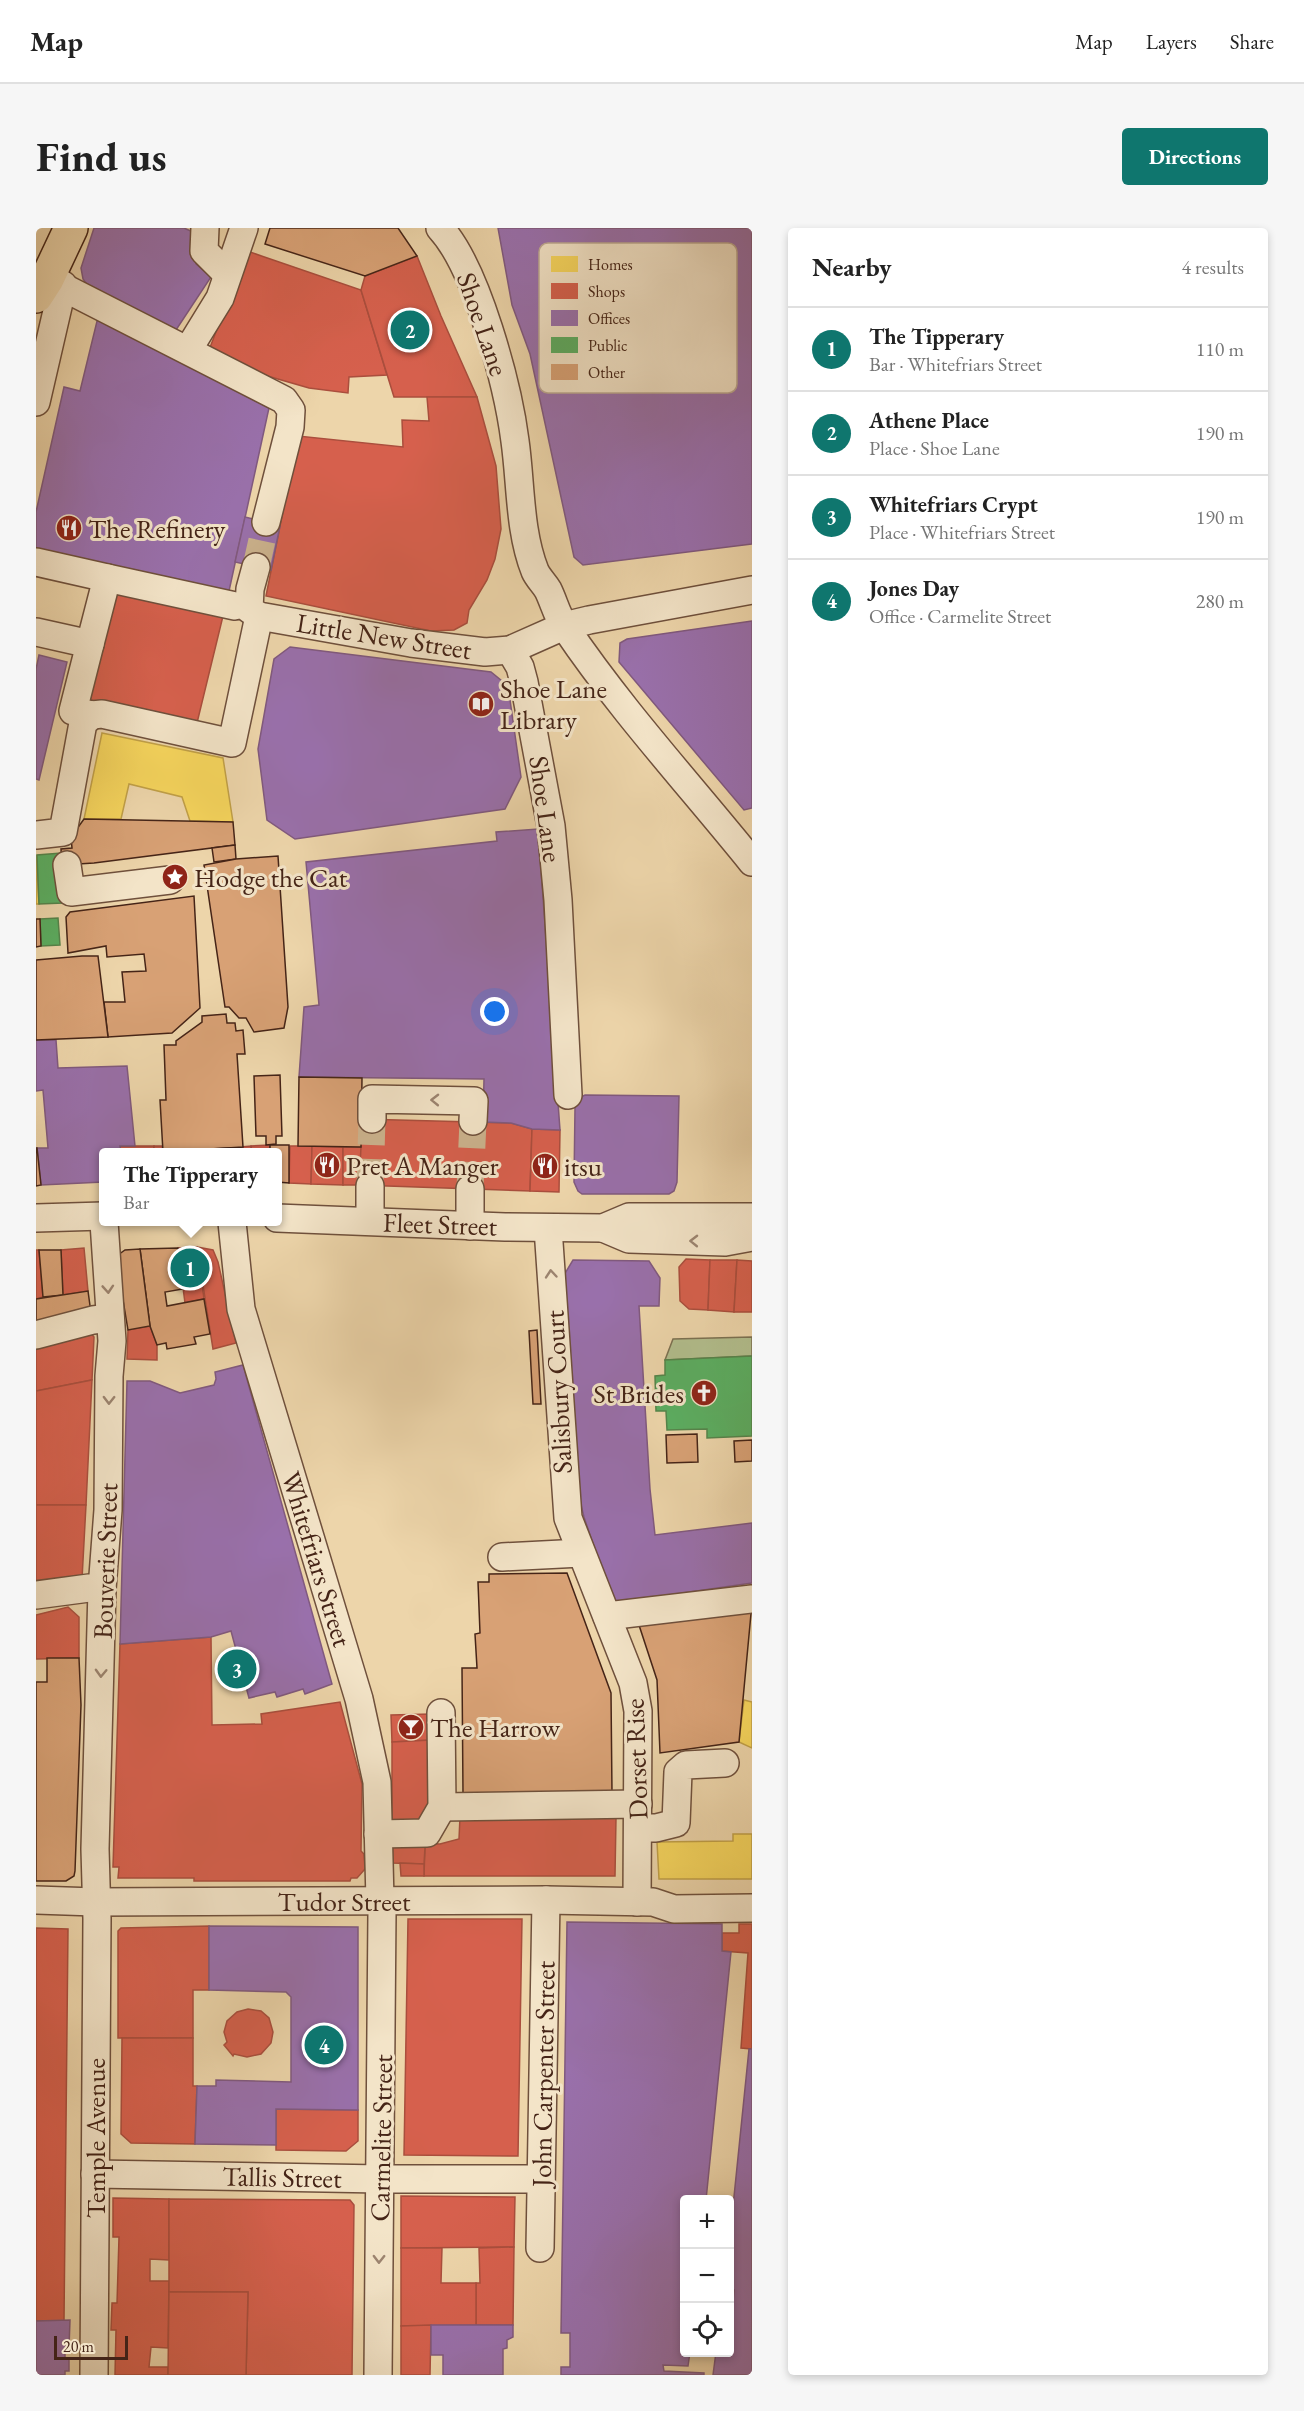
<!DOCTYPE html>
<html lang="en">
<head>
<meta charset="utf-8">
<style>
	:root { --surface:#fff; --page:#f6f6f6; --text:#222; --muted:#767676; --line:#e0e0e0; --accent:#0f766e }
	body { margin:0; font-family:"EB Garamond",serif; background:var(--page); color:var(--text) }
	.controls { position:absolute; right:18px; bottom:18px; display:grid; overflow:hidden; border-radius:6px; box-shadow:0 3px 9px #0003 }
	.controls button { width:54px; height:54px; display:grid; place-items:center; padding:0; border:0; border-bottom:2px solid var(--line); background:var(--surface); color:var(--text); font:30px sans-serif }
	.scale { position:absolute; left:18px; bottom:15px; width:74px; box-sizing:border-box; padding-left:6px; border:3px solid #452417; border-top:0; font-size:16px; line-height:21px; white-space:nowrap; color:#452417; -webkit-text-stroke:4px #f3e4c8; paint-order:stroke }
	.you { position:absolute; left:459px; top:784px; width:21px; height:21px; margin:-15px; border:4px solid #fff; border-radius:50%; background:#1a73e8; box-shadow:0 0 0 9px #1a73e833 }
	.badge { display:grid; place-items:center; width:39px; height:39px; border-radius:50%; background:var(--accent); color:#fff; font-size:20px; font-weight:700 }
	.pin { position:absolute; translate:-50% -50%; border:3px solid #fff; box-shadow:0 2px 6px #0006 }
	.popup { position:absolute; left:63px; top:920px; width:183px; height:78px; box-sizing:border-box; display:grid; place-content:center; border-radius:6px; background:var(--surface); filter:drop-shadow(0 2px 4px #0005); font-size:20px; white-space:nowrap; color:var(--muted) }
	.popup b { font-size:22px; color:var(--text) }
	.popup::after { content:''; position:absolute; left:50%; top:100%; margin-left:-12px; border:12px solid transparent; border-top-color:var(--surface) }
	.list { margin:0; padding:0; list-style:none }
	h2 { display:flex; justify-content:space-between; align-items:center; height:78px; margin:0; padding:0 24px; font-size:26px }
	h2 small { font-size:20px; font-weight:400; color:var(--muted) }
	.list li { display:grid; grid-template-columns:39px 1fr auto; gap:18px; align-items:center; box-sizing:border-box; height:84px; padding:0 24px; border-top:2px solid var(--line) }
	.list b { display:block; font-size:22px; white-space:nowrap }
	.list p { margin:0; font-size:20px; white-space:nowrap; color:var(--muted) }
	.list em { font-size:20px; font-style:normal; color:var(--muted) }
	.icon { flex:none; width:33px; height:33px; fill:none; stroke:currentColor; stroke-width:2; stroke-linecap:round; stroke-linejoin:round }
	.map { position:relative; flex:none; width:716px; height:2147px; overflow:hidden; border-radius:6px }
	header { display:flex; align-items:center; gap:36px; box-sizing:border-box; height:84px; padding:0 30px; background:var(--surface); border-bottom:2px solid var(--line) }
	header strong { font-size:28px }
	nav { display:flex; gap:33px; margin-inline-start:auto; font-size:21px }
	.intro { display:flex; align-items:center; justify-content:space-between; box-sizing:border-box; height:144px; padding:0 36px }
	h1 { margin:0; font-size:42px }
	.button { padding:15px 27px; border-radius:6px; background:var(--accent); color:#fff; font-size:21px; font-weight:700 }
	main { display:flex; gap:36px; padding:0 36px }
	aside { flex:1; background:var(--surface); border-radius:6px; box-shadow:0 3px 9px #0003 }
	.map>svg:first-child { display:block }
	.green { fill:#b2be8d; stroke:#7c7152; stroke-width:1.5 }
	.homes { fill:#f6d55c; stroke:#c1a047; stroke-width:1.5 }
	.shops { fill:#d6604d; stroke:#aa4e3d; stroke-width:1.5 }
	.offices { fill:#9970ab; stroke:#80597f; stroke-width:1.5 }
	.public { fill:#5aae61; stroke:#54854b; stroke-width:1.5 }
	.building { fill:#d8a175; stroke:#452417; stroke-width:1.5 }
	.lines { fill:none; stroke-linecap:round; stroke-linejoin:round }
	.minor-tunnel { stroke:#cbb28d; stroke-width:27; stroke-dasharray:27 14; stroke-linecap:butt }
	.minor-casing { stroke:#6f503c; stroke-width:30 }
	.major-casing { stroke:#452417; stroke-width:36 }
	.minor { stroke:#f3e4c8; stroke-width:27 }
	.major { stroke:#edd5aa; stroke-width:33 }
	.oneway { stroke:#9c8470 }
	.labels { text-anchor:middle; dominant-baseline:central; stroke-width:6; stroke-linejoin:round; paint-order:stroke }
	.street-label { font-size:27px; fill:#452417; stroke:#f3e4c8 }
	.poi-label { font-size:27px; fill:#452417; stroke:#f3e4c8; text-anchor:start }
	.key { fill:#f3e4c8; stroke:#bfaa93; stroke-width:1.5 }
	.key-label { font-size:16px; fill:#452417 }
</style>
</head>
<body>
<header>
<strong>Map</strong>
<nav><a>Map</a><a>Layers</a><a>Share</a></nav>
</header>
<div class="intro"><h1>Find us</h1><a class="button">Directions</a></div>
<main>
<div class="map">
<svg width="716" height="2147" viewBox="0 0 716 2147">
	<rect width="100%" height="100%" fill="#edd5aa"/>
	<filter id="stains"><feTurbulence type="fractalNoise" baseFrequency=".00333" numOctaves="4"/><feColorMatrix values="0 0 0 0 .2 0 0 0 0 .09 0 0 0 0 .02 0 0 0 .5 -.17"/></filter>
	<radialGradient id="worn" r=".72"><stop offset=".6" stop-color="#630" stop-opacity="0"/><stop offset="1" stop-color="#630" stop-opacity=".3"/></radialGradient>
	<path class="green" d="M716,1109V1128L629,1132L637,1111Z"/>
	<g class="homes">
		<path d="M66,505L187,530L197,594L154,593L146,569L93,556L85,591H48Z"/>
		<path d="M0,627L3,676H0Z"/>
		<path d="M708,1472L716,1474V1520L703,1514Z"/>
		<path d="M697,1606H716V1651H623L621,1614L697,1613Z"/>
	</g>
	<g class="shops">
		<path d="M211,23L325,62L351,147L313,149L312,165L273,160L228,147L173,122Z"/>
		<path d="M381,28L405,88L441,169H358L325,62L329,48Z"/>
		<path d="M391,169H441L460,238L465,301L459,331L451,352L433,382L431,395L418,402L395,403L230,368L262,208L367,219L366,192L393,193Z"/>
		<path d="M74,361L187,388L160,499L48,473Z"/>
		<path d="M325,891L475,895L496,901L494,963L323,957Z"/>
		<path d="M496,901L524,902L523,964L494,963Z"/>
		<path d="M234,917V924H215V918Z"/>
		<path d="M84,918H118V924H85Z"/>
		<path d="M118,918H126L127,924H118Z"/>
		<path d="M215,918V924H194V920Z"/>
		<path d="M254,918H276L275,956L253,955Z"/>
		<path d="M276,918L307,919V957L275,956Z"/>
		<path d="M307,919H325L323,957H307Z"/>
		<path d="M172,921V924H134Z"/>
		<path d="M161,1019L168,1071L149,1075L142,1020Z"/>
		<path d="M161,1019L177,1022L182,1034L200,1115L177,1121Z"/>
		<path d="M48,1020L52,1063L27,1067L25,1022Z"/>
		<path d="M0,1022H3L7,1069L0,1071Z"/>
		<path d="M650,1031L674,1032L672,1082L653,1081L644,1073L643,1039Z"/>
		<path d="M674,1032H701L698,1084L672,1082Z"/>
		<path d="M701,1032L716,1033V1084H698Z"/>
		<path d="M114,1098L121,1117V1132L91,1131L92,1102Z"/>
		<path d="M54,1104L58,1109L56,1152L0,1163V1115Z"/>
		<path d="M56,1152L50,1277H0V1163Z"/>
		<path d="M0,1277H50L46,1351L0,1357Z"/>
		<path d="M32,1379L43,1389V1430L0,1431V1387Z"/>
		<path d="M175,1409L176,1497L226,1496L225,1486L304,1474L326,1556L325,1623L328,1626L329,1641L321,1650H315L314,1653H158V1650H82L83,1639H77L84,1416Z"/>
		<path d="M395,1486L396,1512L356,1514L355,1487Z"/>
		<path d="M396,1512L393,1591L356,1598V1514Z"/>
		<path d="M424,1589L580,1590L579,1648H388L389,1619H356V1615L404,1616L423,1611Z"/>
		<path d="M356,1619H389L388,1636L356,1635Z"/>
		<path d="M364,1635L388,1636V1648H365Z"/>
		<path d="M372,1691H486L482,1928L368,1927Z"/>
		<path d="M703,1696H716V1821L705,1820L712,1725L686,1723V1705H703Z"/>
		<path d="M173,1698V1762H157V1810H82V1703L85,1700Z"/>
		<path d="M0,1700L32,1701L28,2093H0Z"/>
		<path d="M212,1781L225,1783L233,1790L237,1804L235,1815L225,1826L211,1829L198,1826L197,1828L188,1817L191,1814L188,1804L191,1793L201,1784Z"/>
		<path d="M86,1810H157V1858H161L159,1916L95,1915L85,1906Z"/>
		<path d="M240,1881L322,1882V1913L310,1923L240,1922Z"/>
		<path d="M365,1968L479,1969L478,2019L365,2020Z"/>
		<path d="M77,1970L133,1971V2032L114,2031V2053H133L132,2120L115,2119L113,2139H132V2147H79L80,2102H75L76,2075H81L83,2009H77Z"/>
		<path d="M133,1971L314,1972L318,1977L316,2147H210L212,2064H133Z"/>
		<path d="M478,2019L477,2097H440V2055H444L443,2020Z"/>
		<path d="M365,2020H406L405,2055H440V2097L365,2098Z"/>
		<path d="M133,2064H212L210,2147H132Z"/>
		<path d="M395,2097L394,2147H365V2098Z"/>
	</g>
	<g class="offices">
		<path d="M58,0H148L157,4L160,36L175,49L138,105L55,62L47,51L45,40Z"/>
		<path d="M462,0H716V316L547,337L538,329L494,126L476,77Z"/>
		<path d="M62,89L233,180L193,363L0,323V284L28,159L44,163Z"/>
		<path d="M209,289L244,298L235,342L199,334Z"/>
		<path d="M716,393V580L708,582L583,434L584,415L591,411Z"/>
		<path d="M254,419L455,444L472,458L485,549L469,581L259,611L231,592L222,521L238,431Z"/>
		<path d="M3,427L31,434L3,552L0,551V441Z"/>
		<path d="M502,601L524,902L496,901L475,895L447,894L448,851L263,849L268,779L283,777L270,634L461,613L460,604Z"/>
		<path d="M0,812H20L22,840L91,838L99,918H84L85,924H67V954L5,957L1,920H12L7,862L0,863Z"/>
		<path d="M549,867L643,868L641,954L638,963L633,966H546L542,963L538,954L539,880L541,871Z"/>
		<path d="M537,1032L613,1033L624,1050L623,1078H603L614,1261L619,1307L716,1295V1355L577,1375L548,1289L541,1261L528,1047Z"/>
		<path d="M207,1137L296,1456L269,1466L267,1461L241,1469L239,1464L213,1470L195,1403L175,1409L84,1416L91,1153H114L144,1165L178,1157L180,1151L179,1144Z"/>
		<path d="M531,1694L686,1696V1723L695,1724L670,1972H648V2124H654L652,2138L627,2137L628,2143L668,2145V2147H525V2139H534V2105H525Z"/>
		<path d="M173,1698L322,1699V1882L240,1881V1917L159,1916L161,1858H180V1852L255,1854V1769L250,1764L173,1762Z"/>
		<path d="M713,1821H716V2147H677L680,2124H694V2072L697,2073L698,2062H694V2008Z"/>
		<path d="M34,2092L33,2120H29V2131L33,2130V2143H29V2147H0V2093Z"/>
		<path d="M395,2097H477V2109L471,2112V2120L467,2121V2147H407V2127H395Z"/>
	</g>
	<g class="public">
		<path d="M25,625L27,675L3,676L1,627Z"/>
		<path d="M22,690L24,717L5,718L4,691Z"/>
		<path d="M716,1128V1208L671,1210V1201L631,1202L630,1183H620L619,1148L629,1147V1132Z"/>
	</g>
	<g class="building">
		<path d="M234,0H362L381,28L329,48L229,16Z"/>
		<path d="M48,591L197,594L199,617L58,635L26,637L25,621L36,620L35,609Z"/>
		<path d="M199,617L200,631L178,634L176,620Z"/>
		<path d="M242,628L252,779L248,800L218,804L210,790H203L193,779H189L168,637L200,631Z"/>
		<path d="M158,668L164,780L136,805L72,809L68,774H89L86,744L110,743L108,726L71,729L70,718L32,725L30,689L34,684Z"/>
		<path d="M0,691H4L5,718L0,719Z"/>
		<path d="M46,728H62L72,809L0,812V732Z"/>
		<path d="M190,786L191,795H199L200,803L207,802L209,826H201L207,919L127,924L124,872H130L128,817H140V813L166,794V788Z"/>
		<path d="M244,847L246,908H240V916L230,917V908H220L218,848Z"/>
		<path d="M263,849L326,850L325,919L262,918Z"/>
		<path d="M234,917H253V955L241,954V924H234Z"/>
		<path d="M0,920H1L5,957L0,958Z"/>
		<path d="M194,920V924H172V921Z"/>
		<path d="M142,1020L147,1061L129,1064L131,1078L168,1071L174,1106L158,1109L160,1116L131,1121L130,1115L121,1117L114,1098L104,1021Z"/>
		<path d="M104,1021L114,1098L92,1102L83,1048L82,1027L89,1022Z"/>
		<path d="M3,1022H25L27,1067L7,1069Z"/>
		<path d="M52,1063L55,1085L0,1099V1071Z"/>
		<path d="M501,1102L505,1176H497L493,1103Z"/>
		<path d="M661,1206L662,1234L631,1235L630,1207Z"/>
		<path d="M716,1212V1233L699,1234L698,1213Z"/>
		<path d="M531,1345L575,1465L576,1565L427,1566L426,1440H441L439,1406L444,1405L442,1354H453V1346Z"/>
		<path d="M716,1375L703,1514L624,1525L621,1452L602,1394Z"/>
		<path d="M11,1430H43L45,1477L39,1643L38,1648L30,1653H0V1454H11Z"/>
	</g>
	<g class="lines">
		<g class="minor-tunnel">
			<path d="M220,339L230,294"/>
			<path d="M334,958L336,891"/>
			<path d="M434,961L437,893"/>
		</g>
		<defs>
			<g id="minor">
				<path d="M169,0L168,23L191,46"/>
				<path d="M404,0C441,40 472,158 479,213C485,255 483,303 499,343C502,350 508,355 512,362C518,374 521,388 529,399C585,482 653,556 716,634"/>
				<path d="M11,51L248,172L255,182L254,199L230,294"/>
				<path d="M152,122L184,70L208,0"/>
				<path d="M0,174L27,57"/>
				<path d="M0,334L71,350L54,416"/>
				<path d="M220,339L214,361L213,381L223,388L375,415L449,424L474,422L528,398L553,392L716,362"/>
				<path d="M71,350L199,378"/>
				<path d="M0,404L54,416L37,483L56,487L66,486L196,515L223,388"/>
				<path d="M474,422L484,439L488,454L515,598L522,672L532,867"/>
				<path d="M0,607L27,604L47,495L56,487"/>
				<path d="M31,637L35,664L134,652"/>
				<path d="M336,891V871L438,873L437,893"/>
				<path d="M0,990L67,988"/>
				<path d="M241,990L469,999L567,1000L593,989H716"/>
				<path d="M334,993V958"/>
				<path d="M196,994L205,1081L323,1471L341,1554L344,1673L346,1684L342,2147"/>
				<path d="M434,998V961"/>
				<path d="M512,1000L532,1290L597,1455L602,1483L601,1674"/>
				<path d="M567,1000L593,1011L689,1014L716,1009"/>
				<path d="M0,1107L57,1092L74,1090"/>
				<path d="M466,1329L545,1325"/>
				<path d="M0,1367L53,1360L66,1361"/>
				<path d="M571,1388L716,1371"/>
				<path d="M406,1579L602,1576"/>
				<path d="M602,1600H620L640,1595L642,1544L650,1537L689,1535"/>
				<path d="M342,1606L391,1605L406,1579L405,1485"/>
				<path d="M0,1672L59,1674L510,1672L617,1674L638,1681L716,1680"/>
				<path d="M59,1946L345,1951H505"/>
				<path d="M504,2020L510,1672"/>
				<path d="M58,2147L61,1691L59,1621L66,1361L72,1282L73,1148L76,1113L68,994"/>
			</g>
			<path id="major" d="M0,68L11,51L35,0"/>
		</defs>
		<use href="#minor" class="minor-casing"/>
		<use href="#major" class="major-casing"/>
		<use href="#minor" class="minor"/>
		<use href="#major" class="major"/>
	</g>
	<defs><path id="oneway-chevron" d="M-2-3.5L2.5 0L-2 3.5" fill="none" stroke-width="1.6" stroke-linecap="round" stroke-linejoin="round" transform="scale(1.5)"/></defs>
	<g class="oneway">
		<use href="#oneway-chevron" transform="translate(399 872) rotate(-179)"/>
		<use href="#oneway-chevron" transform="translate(658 1013) rotate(-179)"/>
		<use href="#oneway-chevron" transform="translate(515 1046) rotate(-95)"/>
		<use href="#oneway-chevron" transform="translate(72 1061) rotate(86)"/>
		<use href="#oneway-chevron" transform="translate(73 1172) rotate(91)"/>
		<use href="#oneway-chevron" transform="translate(65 1445) rotate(92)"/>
		<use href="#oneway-chevron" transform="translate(343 2031) rotate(91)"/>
	</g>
	<defs>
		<symbol id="restaurant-disc" viewBox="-11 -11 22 22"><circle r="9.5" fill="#8f2418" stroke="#f3e4c8"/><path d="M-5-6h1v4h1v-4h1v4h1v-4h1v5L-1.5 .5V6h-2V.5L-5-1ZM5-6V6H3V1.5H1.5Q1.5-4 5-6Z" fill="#fff"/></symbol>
		<symbol id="library-disc" viewBox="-11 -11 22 22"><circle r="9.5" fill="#8f2418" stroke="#f3e4c8"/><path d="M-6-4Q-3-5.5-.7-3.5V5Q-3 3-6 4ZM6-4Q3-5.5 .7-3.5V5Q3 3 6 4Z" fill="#fff"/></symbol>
		<symbol id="sight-disc" viewBox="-11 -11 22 22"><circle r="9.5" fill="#8f2418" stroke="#f3e4c8"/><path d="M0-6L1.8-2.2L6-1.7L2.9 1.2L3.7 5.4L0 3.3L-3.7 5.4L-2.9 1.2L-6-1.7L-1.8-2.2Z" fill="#fff"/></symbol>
		<symbol id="church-disc" viewBox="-11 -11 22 22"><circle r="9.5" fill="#8f2418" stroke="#f3e4c8"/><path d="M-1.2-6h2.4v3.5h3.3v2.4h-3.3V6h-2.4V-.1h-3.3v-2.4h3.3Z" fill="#fff"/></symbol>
		<symbol id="bar-disc" viewBox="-11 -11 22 22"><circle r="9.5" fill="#8f2418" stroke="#f3e4c8"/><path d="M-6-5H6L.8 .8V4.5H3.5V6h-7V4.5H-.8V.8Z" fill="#fff"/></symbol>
	</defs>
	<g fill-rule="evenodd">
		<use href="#restaurant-disc" x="18" y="285" width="30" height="30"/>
		<use href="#library-disc" x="430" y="461" width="30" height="30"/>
		<use href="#sight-disc" x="124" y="634" width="30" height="30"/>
		<use href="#restaurant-disc" x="276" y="922" width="30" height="30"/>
		<use href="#restaurant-disc" x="494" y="923" width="30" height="30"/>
		<use href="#church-disc" x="653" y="1150" width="30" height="30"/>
		<use href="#bar-disc" x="360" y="1484" width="30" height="30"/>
	</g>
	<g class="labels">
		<g class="street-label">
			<text transform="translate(447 96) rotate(71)">Shoe Lane</text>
			<text transform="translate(348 408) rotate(9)">Little New Street</text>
			<text transform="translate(510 581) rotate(82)">Shoe Lane</text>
			<text transform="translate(404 996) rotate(2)">Fleet Street</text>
			<text transform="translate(522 1164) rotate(-93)">Salisbury Court</text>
			<text transform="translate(281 1331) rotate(73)">Whitefriars Street</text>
			<text transform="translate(69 1333) rotate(-88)">Bouverie Street</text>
			<text transform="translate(600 1531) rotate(-92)">Dorset Rise</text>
			<text x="308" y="1673">Tudor Street</text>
			<text transform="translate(507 1846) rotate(-89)">John Carpenter Street</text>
			<text transform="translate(59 1910) rotate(-90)">Temple Avenue</text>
			<text transform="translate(345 1910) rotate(-89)">Carmelite Street</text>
			<text transform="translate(246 1949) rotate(1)">Tallis Street</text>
		</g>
		<g class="poi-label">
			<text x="52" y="300">The Refinery</text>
			<text x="464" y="460">Shoe Lane<tspan x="464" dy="31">Library</tspan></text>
			<text x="158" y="649">Hodge the Cat</text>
			<text x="310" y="937">Pret A Manger</text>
			<text x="528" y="938">itsu</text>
			<text x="648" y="1165" text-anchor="end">St Brides</text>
			<text x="394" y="1499">The Harrow</text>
		</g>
	</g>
	<rect x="503" y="15" width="198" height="150" rx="9" class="key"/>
	<rect x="515" y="28" width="27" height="16" fill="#f6d55c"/>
	<rect x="515" y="55" width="27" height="16" fill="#d6604d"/>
	<rect x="515" y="82" width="27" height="16" fill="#9970ab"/>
	<rect x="515" y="109" width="27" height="16" fill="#5aae61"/>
	<rect x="515" y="136" width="27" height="16" fill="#d8a175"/>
	<g class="key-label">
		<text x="552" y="42">Homes</text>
		<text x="552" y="69">Shops</text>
		<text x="552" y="96">Offices</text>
		<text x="552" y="123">Public</text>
		<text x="552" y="150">Other</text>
	</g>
	<rect width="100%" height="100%" filter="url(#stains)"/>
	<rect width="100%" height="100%" fill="url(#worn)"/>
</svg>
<div class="controls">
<button>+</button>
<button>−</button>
<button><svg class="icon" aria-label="locate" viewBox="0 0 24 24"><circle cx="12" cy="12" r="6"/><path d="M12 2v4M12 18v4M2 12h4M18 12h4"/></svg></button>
</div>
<div class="scale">20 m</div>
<div class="you"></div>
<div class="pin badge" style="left:154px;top:1040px">1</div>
<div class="popup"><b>The Tipperary</b>Bar</div>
<div class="pin badge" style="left:374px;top:102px">2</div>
<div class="pin badge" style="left:201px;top:1441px">3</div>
<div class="pin badge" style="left:288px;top:1817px">4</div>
</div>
<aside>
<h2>Nearby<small>4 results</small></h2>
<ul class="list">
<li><span class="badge">1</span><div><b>The Tipperary</b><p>Bar · Whitefriars Street</p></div><em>110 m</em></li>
<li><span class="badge">2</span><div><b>Athene Place</b><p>Place · Shoe Lane</p></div><em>190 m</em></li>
<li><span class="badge">3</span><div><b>Whitefriars Crypt</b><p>Place · Whitefriars Street</p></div><em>190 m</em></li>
<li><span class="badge">4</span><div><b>Jones Day</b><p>Office · Carmelite Street</p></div><em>280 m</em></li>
</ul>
</aside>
</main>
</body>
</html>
